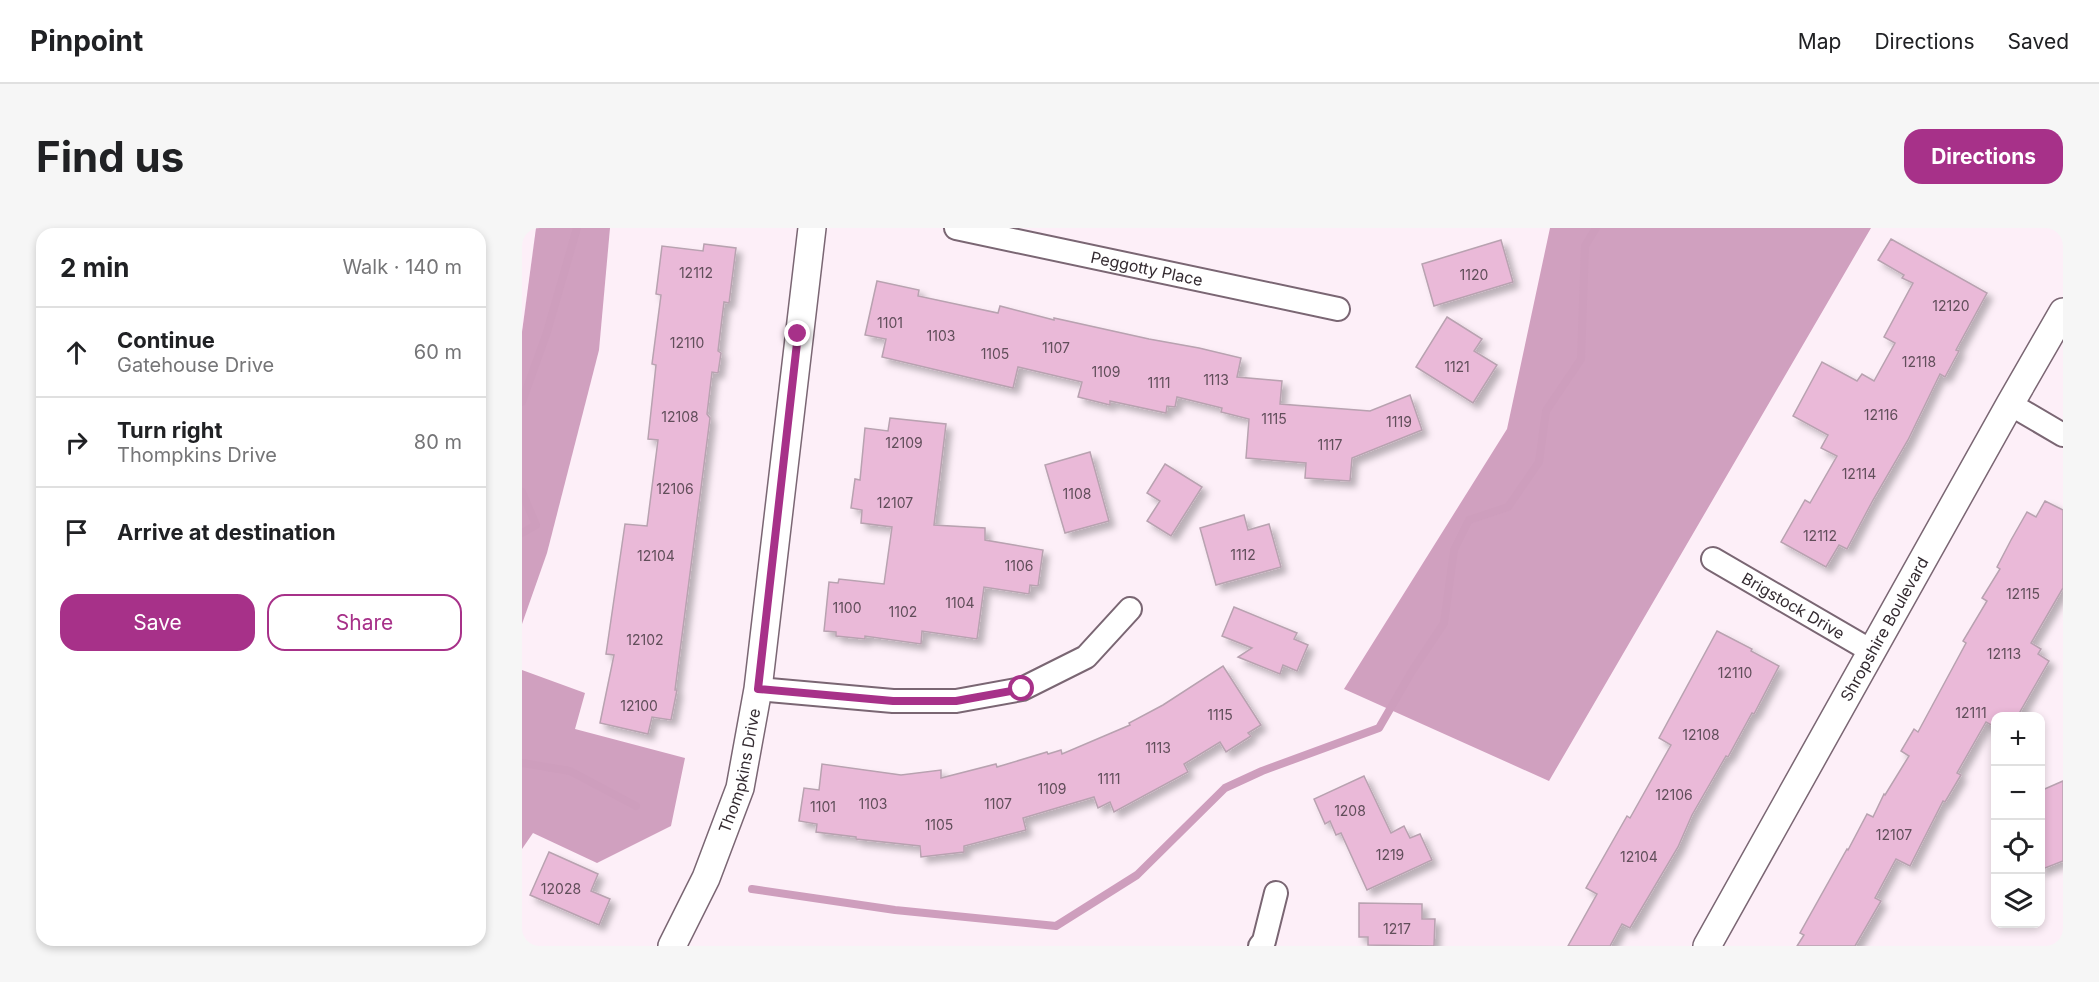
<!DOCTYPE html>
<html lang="en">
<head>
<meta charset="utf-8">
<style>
	:root { --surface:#fff; --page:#f6f6f6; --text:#202124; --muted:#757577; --line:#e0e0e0; --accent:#a73189 }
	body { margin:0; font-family:Inter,sans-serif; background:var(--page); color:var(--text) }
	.controls { position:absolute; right:18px; bottom:18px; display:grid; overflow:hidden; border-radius:12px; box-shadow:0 3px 9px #0003 }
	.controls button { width:54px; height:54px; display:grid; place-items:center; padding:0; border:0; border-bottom:2px solid var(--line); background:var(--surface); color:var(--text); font:30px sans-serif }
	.stop { position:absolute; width:18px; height:18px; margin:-14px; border:4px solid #a73189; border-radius:50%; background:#fff }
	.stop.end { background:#a73189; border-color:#fff; box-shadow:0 2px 6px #0008 }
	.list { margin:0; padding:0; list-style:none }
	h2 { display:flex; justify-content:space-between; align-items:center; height:78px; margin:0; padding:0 24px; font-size:26px }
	h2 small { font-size:20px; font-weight:400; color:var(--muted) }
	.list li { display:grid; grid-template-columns:39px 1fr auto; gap:18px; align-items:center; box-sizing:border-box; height:90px; padding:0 24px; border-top:2px solid var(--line) }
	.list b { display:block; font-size:22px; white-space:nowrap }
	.list p { margin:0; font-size:20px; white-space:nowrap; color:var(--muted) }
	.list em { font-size:20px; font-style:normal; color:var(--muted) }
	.actions { display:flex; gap:12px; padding:18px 24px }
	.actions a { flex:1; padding:14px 0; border:2px solid var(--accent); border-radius:18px; text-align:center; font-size:21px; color:var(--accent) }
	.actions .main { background:var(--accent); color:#fff }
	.icon { flex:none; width:33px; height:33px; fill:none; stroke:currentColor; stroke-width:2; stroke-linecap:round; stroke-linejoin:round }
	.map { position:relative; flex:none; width:1541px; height:718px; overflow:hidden; border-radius:18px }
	header { display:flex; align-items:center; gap:36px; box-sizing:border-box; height:84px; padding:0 30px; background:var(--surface); border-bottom:2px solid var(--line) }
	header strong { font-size:28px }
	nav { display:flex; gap:33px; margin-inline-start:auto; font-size:21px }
	.intro { display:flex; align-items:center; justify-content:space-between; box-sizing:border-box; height:144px; padding:0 36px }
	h1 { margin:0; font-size:42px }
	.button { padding:15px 27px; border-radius:18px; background:var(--accent); color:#fff; font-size:21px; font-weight:700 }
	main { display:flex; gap:36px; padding:0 36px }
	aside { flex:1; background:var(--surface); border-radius:18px; box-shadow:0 3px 9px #0003 }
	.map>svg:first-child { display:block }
	.forest { fill:#d0a0bf }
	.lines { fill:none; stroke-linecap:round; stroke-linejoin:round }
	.stream { stroke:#ce9ebd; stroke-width:8 }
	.building { fill:#eab9d8; stroke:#b8a2b0; stroke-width:1.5; filter:url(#shadow) }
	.minor-casing { stroke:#7a6673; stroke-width:26 }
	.tertiary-casing { stroke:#7a6673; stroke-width:30 }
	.minor { stroke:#fff; stroke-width:22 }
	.tertiary { stroke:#fff; stroke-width:27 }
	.route { stroke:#a73189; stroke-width:8 }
	.labels { text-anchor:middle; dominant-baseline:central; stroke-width:4.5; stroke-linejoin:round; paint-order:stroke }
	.number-label { font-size:14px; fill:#614e5a }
	.street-label { font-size:16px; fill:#332a30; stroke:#fff }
</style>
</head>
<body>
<header>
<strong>Pinpoint</strong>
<nav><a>Map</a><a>Directions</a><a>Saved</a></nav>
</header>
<div class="intro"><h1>Find us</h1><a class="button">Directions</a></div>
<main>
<aside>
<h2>2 min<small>Walk · 140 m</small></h2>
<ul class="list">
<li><svg class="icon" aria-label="ahead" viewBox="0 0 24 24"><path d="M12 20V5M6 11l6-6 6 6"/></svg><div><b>Continue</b><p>Gatehouse Drive</p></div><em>60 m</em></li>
<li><svg class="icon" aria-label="right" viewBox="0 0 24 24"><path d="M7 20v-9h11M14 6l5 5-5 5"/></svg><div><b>Turn right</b><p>Thompkins Drive</p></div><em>80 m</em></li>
<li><svg class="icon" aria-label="arrive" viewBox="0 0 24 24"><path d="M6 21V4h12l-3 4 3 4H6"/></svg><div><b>Arrive at destination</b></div></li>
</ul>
<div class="actions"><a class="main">Save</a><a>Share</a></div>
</aside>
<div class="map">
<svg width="1541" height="718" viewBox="0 0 1541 718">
	<defs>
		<filter id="shadow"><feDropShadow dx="5.5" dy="5.5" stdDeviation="3" flood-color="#0004"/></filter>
	</defs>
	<rect width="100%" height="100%" fill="#fdeff8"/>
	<g class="forest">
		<path d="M14,0H88L77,122L25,325L0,396V104Z"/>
		<path d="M1028,0H1349L1027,553L822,461L985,201Z"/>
		<path d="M0,442L63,465L53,501L163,530L149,598L75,635L11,605L0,621Z"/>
	</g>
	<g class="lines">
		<g class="stream">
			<path d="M0,174L25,104L55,0"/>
			<path d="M0,264L14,297L0,305"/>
			<path d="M0,535L48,543L114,578"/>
			<path d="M230,661L373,682L534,698L615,647L703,560L740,543L857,500L890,443L922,395L932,322L947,292L986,279L1017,234L1024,183L1059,131L1063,18L1074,0"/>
		</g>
	</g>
	<g class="building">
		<path d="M1369,11L1465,65L1434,122L1437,123L1423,149L1418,146L1386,212L1351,272L1325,321L1317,317L1304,339L1259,314L1283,272L1288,275L1315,228L1299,220L1306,207L1271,188L1300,134L1335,153L1340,146L1352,153L1373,115L1362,109L1391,55L1380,50L1382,47L1356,32Z"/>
		<path d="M979,12L991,54L912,78L900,36Z"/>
		<path d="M182,16L214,20L207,75L202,74L196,123L199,125L196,145L190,144L185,186L188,190L153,462H155L149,492L130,489L126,506L78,495L92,427L84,426L103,296L125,298L136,212L126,211L134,137L130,136L139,67L134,66L140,18L181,23Z"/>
		<path d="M355,53L397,62L396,68L476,85L478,78L532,92V90L627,111L677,120L719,130L715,149L760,153L758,176L848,183L888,167L900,202L830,230L828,253L783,250L784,235L724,230L727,191L699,184L700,180L655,169L653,179L645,178L644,185L588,173V177L556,169L560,154L496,139L491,160L360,129L364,111L343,107Z"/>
		<path d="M925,89L960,111L952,123L975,137L951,175L894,139Z"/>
		<path d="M368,190L424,196L412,297L463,300V312L521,322L516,358L508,357L507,366L462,359L455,411L400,403L399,416L343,408V411L314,408V404L302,403L307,354L316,355L317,351L362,356L370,299L339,295L340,282L329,280L333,251L338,252L343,200L366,203Z"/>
		<path d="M568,224L587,293L543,305L523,237Z"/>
		<path d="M643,236L680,259L649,308L625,293L638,273L625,265Z"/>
		<path d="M1523,273L1541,282V360L1509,415L1519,421L1516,426L1527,433L1495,489H1473V499L1464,494L1435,545L1439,547L1423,574L1421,573L1388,638L1374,631L1353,670L1359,673L1333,718H1275L1282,707L1278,705L1325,621L1326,622L1345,586L1351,589L1362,566L1363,567L1387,528L1379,523L1392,501L1396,504L1444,415L1441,413L1465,373L1460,370L1478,341L1475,339L1489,312L1505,284L1514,289Z"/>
		<path d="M722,287L726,302L747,296L759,339L694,357L678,300Z"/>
		<path d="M712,379L775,405L772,411L786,417L775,443L761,437L758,446L716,429L730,420L700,408Z"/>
		<path d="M1195,403L1230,421L1229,423L1257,438L1232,486L1230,485L1206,529L1204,528L1170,587L1156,619L1108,700L1100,696L1088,718H1046L1075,666L1064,660L1105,588L1108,590L1149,517L1137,510Z"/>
		<path d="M701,438L739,497L726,505L729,508L704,524L698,514L662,536L666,544L592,584L588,574L576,580L572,569L501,590L504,602L442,618V624L399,629L398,618L334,611V609L294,604L295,596L277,593L282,560L297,562L300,536L379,547L419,542V550L474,536L475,539L525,524L526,526L539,522L540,526L608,497L607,495L641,477Z"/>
		<path d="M842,548L869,605L882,598L888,610L898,606L910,632L845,662L819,605L814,607L808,593L803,596L792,571Z"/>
		<path d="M1541,553V633L1518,642V563Z"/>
		<path d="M27,624L76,646L69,663L88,671L77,697L8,667Z"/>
		<path d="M837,675L900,676V691H913L912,718L846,717V709H837Z"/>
	</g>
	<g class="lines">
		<defs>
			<g id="minor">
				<path id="s1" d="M434,0L816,81"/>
				<path d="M1488,176L1541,207"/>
				<path id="s2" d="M1191,331L1351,424"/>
				<path d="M236,461L371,473H434L500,461L564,429L608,381"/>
				<path d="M738,718L742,713L754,665"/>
			</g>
			<g id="tertiary">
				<path id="s3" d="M150,718L184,650L218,560L236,461L290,0"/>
				<path id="s4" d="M1185,718L1488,176L1541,84"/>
			</g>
		</defs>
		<use href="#minor" class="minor-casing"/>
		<use href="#tertiary" class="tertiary-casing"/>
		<use href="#minor" class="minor"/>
		<use href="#tertiary" class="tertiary"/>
	</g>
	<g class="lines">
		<path class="route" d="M276,106L236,461L371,473H434L500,461"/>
	</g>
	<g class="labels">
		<g class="number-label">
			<text x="174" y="44">12112</text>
			<text x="952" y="46">1120</text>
			<text x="1429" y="77">12120</text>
			<text x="368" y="94">1101</text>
			<text x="419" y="107">1103</text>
			<text x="165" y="114">12110</text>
			<text x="534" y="119">1107</text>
			<text x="473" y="125">1105</text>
			<text x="1397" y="133">12118</text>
			<text x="935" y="138">1121</text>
			<text x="584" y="143">1109</text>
			<text x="694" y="151">1113</text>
			<text x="637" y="154">1111</text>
			<text x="1359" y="186">12116</text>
			<text x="158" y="188">12108</text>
			<text x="752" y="190">1115</text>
			<text x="877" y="193">1119</text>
			<text x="382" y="214">12109</text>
			<text x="808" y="216">1117</text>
			<text x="1337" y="245">12114</text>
			<text x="153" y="260">12106</text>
			<text x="555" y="265">1108</text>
			<text x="373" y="274">12107</text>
			<text x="1298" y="307">12112</text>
			<text x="721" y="326">1112</text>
			<text x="134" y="327">12104</text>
			<text x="497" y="337">1106</text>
			<text x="1501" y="365">12115</text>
			<text x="438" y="374">1104</text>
			<text x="325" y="379">1100</text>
			<text x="381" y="383">1102</text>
			<text x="123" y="411">12102</text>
			<text x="1482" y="425">12113</text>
			<text x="1213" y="444">12110</text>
			<text x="117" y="477">12100</text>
			<text x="1449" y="484">12111</text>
			<text x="698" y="486">1115</text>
			<text x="1179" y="506">12108</text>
			<text x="636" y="519">1113</text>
			<text x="587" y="550">1111</text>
			<text x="530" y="560">1109</text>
			<text x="1152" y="566">12106</text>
			<text x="351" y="575">1103</text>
			<text x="476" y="575">1107</text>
			<text x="301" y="578">1101</text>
			<text x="828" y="582">1208</text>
			<text x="417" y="596">1105</text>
			<text x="1372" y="606">12107</text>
			<text x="868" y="626">1219</text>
			<text x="1117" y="628">12104</text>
			<text x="39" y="660">12028</text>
			<text x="875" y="700">1217</text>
		</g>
		<g class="street-label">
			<text stroke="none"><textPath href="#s1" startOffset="195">Peggotty Place</textPath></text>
			<text stroke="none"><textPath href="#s2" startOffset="93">Brigstock Drive</textPath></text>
			<text stroke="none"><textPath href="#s4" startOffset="363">Shropshire Boulevard</textPath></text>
			<text stroke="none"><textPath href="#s3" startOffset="189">Thompkins Drive</textPath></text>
		</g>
	</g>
</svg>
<div class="controls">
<button>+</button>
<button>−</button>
<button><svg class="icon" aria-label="locate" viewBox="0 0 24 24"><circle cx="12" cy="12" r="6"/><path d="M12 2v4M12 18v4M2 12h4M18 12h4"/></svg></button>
<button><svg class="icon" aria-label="layers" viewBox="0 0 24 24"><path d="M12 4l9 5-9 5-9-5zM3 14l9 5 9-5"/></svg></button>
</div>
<div class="stop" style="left:500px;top:461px"></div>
<div class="stop end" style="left:276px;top:106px"></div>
</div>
</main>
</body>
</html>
